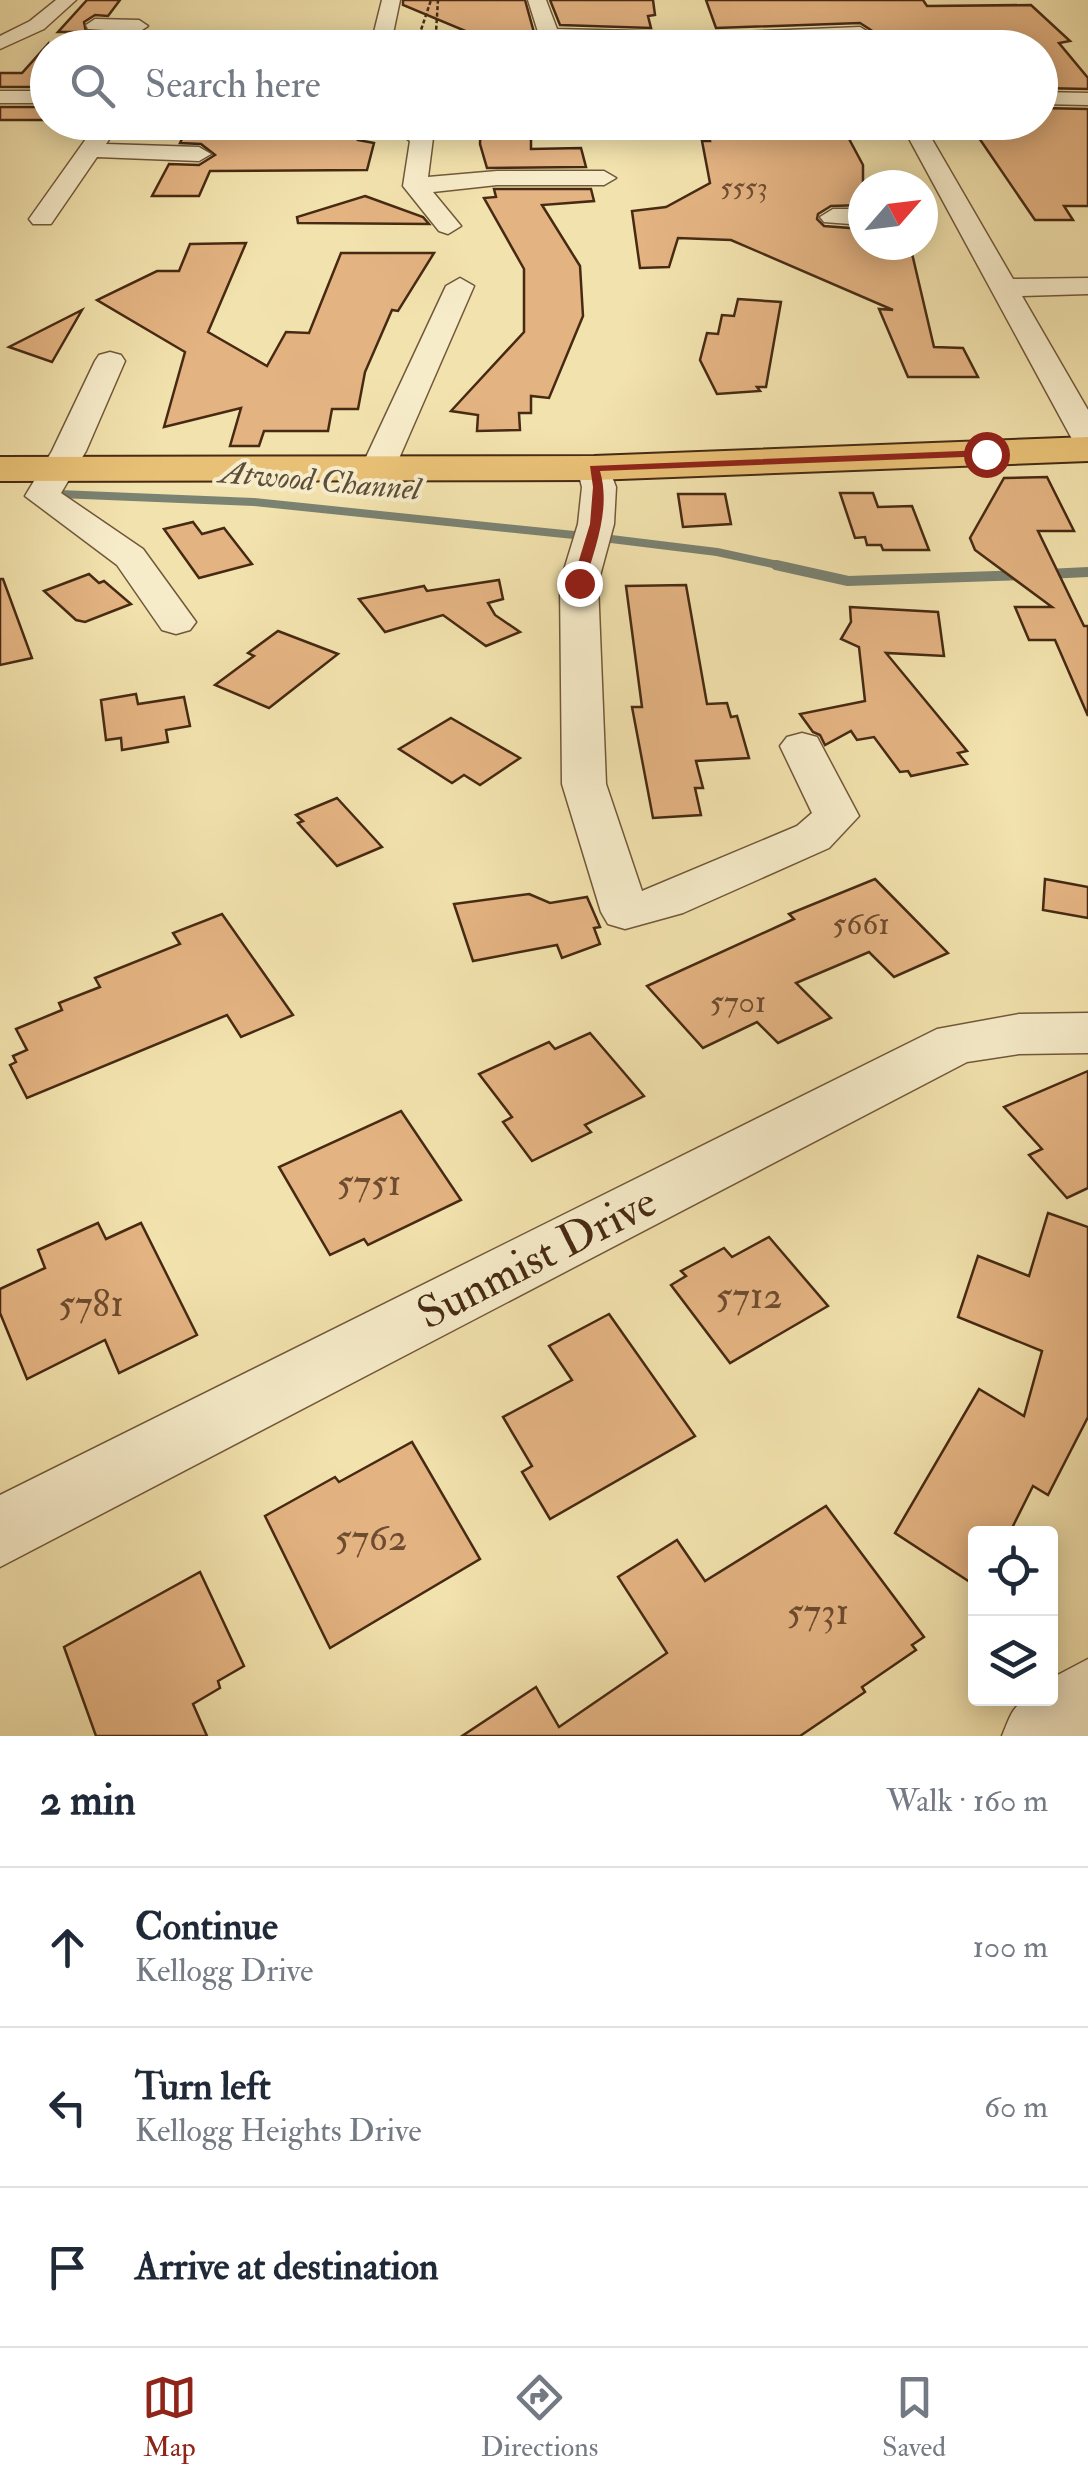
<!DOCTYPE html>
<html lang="en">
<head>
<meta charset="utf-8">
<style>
	:root { --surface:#fff; --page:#f2f2f3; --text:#1f2937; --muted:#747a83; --line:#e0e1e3; --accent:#8f2418 }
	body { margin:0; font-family:"IM FELL Double Pica",serif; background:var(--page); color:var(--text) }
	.controls { position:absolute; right:30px; bottom:30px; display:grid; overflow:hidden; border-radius:10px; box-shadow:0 5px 25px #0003 }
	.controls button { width:90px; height:90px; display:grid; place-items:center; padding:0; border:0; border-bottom:2px solid var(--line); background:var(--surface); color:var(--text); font:50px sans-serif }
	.compass { position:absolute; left:848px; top:170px; width:90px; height:90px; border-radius:50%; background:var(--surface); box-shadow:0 5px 25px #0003; rotate:62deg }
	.stop { position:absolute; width:30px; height:30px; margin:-22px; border:8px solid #8f2418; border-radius:50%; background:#fff }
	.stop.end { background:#8f2418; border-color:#fff; box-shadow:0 2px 10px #0008 }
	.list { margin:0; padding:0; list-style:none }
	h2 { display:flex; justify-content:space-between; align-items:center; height:130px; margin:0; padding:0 40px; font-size:42px }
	h2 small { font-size:32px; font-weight:400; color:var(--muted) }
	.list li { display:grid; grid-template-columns:65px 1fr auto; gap:30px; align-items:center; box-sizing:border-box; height:160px; padding:0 40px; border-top:2px solid var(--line) }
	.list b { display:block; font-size:38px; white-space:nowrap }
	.list p { margin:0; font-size:32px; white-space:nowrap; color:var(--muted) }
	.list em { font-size:32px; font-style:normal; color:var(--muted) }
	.icon { flex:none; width:55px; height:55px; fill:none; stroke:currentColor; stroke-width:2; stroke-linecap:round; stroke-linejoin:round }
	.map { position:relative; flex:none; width:1088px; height:1736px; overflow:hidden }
	.search { position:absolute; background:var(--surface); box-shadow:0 5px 25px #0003; left:30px; right:30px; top:30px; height:110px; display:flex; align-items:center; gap:25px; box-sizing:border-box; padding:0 35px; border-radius:55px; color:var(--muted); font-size:38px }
	.sheet { height:610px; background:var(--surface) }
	nav { display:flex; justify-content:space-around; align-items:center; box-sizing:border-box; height:140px; border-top:2px solid var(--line); background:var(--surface); font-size:28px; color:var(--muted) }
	nav a { display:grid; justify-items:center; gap:5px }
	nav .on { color:var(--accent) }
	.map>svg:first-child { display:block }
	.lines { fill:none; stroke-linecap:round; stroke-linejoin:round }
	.stream-far1 { stroke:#7a8272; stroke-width:8 }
	.stream { stroke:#7a8272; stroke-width:10 }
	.building { fill:#e4b382; stroke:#462a13; stroke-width:2.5 }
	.minor-casing { stroke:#71583a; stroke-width:3 }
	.major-casing { stroke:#462a13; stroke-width:4 }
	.path { stroke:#462a13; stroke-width:2.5; stroke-dasharray:4 2.5; stroke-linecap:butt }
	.minor { fill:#f7ecca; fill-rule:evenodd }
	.major { fill:#e9c176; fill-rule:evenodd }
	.route { fill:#8f2418 }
	.labels { text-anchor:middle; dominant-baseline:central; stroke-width:8; stroke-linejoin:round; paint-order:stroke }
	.far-number-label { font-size:28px; fill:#6e4c2f }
	.far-water-label { font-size:32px; font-style:italic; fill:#5c4e3b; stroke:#f7ecca }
	.number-label { font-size:32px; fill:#6e4c2f }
	.near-number-label { font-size:38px; fill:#6e4c2f }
	.near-street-label { font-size:45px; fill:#462a13; stroke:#f7ecca }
</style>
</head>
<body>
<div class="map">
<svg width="1088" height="1736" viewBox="0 0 1088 1736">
	<rect width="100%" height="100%" fill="#f2e2ad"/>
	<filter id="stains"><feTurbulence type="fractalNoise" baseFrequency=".002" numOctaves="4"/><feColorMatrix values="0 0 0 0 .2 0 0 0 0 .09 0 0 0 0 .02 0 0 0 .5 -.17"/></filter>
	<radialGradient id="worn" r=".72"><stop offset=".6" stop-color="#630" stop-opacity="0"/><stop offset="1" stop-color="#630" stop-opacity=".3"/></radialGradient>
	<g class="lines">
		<g class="stream-far1">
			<path d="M59,494L254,502L574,535"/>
			<path d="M603,538L717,552L787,567"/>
		</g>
		<g class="stream">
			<path d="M776,565L848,581L1024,575"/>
			<path d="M1047,574L1088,572"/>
		</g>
	</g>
	<g class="building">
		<path d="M87,0H120L108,16L95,15L84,22L86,32H58Z"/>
		<path d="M403,0H525L535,36L540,40L537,48H506L403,5Z"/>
		<path d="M550,0H653L655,15L648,16L651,28L560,25Z"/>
		<path d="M706,0H923L927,6L1031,5L1070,41L1059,43L1088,78V89L1040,88V48H769L860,43L874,32L860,23L716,28Z"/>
		<path d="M48,44V87H0V73H22Z"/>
		<rect x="0" y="107" width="48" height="13"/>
		<path d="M1040,108L1088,109V206H1064L1073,220H1035L979,138H997L990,127L996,122H1040Z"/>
		<path d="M190,122H316L313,132H360L358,140L374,143L367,170L210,171L199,196H152L169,164L199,165L215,155L201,144L180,143Z"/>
		<path d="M481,122H531V149L581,148L586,167L487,168L480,144Z"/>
		<path d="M705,122L841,124L863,165V205L831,206L818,214L817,219L824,226L863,229V245H910L934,347L963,348L978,377H908L879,309L893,310L731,240L678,238L669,267L640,268L632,211L666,207L710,183L702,141H710Z"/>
		<path d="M494,189H591L594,201L542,205L580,266L583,316L549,398L531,396V413H519L520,430L477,431L478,415L451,411L524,332V269L484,198L496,197Z"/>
		<path d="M365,196L423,217L429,224L298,223L297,217Z"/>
		<path d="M246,243L208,332L267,366L286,332L309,333L341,253H434L398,311L392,310L365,372L358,409H332L328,431H264L259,446H230L241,408L164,427L185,352L97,300L157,271H179L190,244Z"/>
		<path d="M738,299L781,302L766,387H757L760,391L717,394L700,360L707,333L718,334L722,315L734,316Z"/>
		<path d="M82,310L52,362L9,347Z"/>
		<path d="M1047,477L1074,531H1038L1084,626H1088V716L1055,640H1029L1015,607H1052L975,550L970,538L1004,478Z"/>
		<path d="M840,493H873L878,507L912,506L929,550H883L881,545H867L865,537L855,538Z"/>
		<path d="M678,494H725L731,524L683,527Z"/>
		<path d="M193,522L202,534L224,528L252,564L199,578L164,529Z"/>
		<path d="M89,574L99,583L104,581L131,604L85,622L76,620L44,591Z"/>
		<path d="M0,579H3L32,658L0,665Z"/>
		<path d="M499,580L503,599L488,603L495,615L520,632L486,646L443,615L385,632L359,599L424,586L427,591Z"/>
		<path d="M686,585L707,704L727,703L731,717L737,716L749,758L696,761L703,788H695L701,815L653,818L632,707H642L626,586Z"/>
		<path d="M850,607L938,612L944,656L886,653L967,751L958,753L967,764L911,776L908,771L900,772L874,737L857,740L851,731L825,745L820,735L813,732L800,714L865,701L859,647L841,639L851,622Z"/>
		<path d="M278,631L338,654L269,708L215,685L254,656L248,653Z"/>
		<path d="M136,694L138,704L184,697L190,726L166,730L168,742L122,750L121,738L106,740L101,700Z"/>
		<path d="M451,718L520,758L480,785L464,775L452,783L399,749Z"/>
		<path d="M337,798L382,847L337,866L298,823L303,821L296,815Z"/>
		<path d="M875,879L948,953L894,977L869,952L796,983L831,1018L778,1043L757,1022L703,1048L647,986L794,919L789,914Z"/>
		<path d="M1045,879L1088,887V918L1043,910Z"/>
		<path d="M529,894L550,903L587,897L600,927L594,928L600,944L562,958L557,945L473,961L454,904Z"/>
		<path d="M222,914L293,1015L241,1037L227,1015L27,1098L10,1065L16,1062L13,1056L27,1050L16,1029L62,1010L59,1003L100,987L95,978L180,944L173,933Z"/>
		<path d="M590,1033L644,1096L585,1125L591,1132L532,1161L503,1122L512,1117L479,1074L549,1042L555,1049Z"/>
		<path d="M1088,1071V1188L1067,1198L1029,1155L1042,1149L1004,1107Z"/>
		<path d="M401,1111L461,1200L368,1245L364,1239L330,1255L279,1167Z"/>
		<path d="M1048,1213L1088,1227V1417L1048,1495L1033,1486L1009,1534H976V1586L895,1533L979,1389L1024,1416L1042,1351L958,1317L978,1256L1029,1276Z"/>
		<path d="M98,1223L106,1239L141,1223L197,1335L119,1373L105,1340L27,1379L0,1313V1289L45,1268L38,1250Z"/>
		<path d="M769,1237L828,1306L730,1363L671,1285L686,1276L681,1271L724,1248L732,1257Z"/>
		<path d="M609,1314L695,1436L550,1519L522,1472L532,1466L503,1417L572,1380L549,1346Z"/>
		<path d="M412,1442L480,1559L330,1648L265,1516L335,1477L339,1482Z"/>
		<path d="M826,1506L924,1637L912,1645L916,1650L862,1687L865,1692L800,1736H462L536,1687L559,1727L667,1653L618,1577L677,1540L705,1581Z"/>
		<path d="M200,1572L244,1666L218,1681L220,1688L193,1704L207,1736H96L64,1647Z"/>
	</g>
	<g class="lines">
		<defs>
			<g id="minor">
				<path d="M56,0H76L44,29L0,49V36L30,21Z"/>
				<path d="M382,0H400L390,48H370Z"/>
				<path d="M528,0H546L557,29L715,33L860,27L870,33L860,39L715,45L549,41L539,35Z"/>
				<path d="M95,19L139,20L148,26L139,32L88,29L86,25Z"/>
				<rect x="0" y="91" width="48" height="12"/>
				<path d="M1040,92L1088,93V105L1040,104Z"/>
				<path d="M98,122H121L106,144L199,147L211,154L199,161L97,157L51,224H33L29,219Z"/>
				<path d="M383,122C403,122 419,122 433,138L428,177L497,171H604L616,178L604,185H497L433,192L461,226L448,234L439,231L403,186L410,141Z"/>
				<path d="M900,122H922L1013,279L1088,278V294L1022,296L1088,410V449L1076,446L1072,439Z"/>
				<path d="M833,209H863V225L824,222L820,217Z"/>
				<path d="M460,278L474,286L394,470L389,477H365L360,470L446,286Z"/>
				<path d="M110,352L121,355L125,361L86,451L61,493L143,549L196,622L190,630L176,634L162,630L117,565L25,496L52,451L95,361L99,355Z"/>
				<path d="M594,458L606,461L616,487L614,524L598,583L606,784L642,891L797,826L812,813L780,746L787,737L802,733L817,737L859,816L829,848L683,913L625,929L608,924L601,912L562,784L560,583L578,524L582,487L577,468L582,461Z"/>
				<path d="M1088,1013V1053L1019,1054L967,1062L0,1567V1495L937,1029L1019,1014Z"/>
				<path d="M1088,1659V1736H1002C1014,1705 1016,1698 1050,1698V1679Z"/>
			</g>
			<path id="major" d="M1088,437V461L594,480L0,481V457L594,456Z"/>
		</defs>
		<use href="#minor" class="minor-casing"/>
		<use href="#major" class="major-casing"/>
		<g class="path">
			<path d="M415,48L431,0"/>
			<path d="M430,48L436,32L438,0"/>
		</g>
		<use href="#minor" class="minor"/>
		<use href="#major" class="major"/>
	</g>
	<path class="route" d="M986,450L990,456L600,471C611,509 595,547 585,583L579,587L572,583L590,524L593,487L590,466Z"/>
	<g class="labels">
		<g class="far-number-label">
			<text x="744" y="187">5553</text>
		</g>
		<g class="far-water-label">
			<text transform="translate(320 481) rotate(5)">Atwood Channel</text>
		</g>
		<g class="number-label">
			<text x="861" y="924">5661</text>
			<text x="738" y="1002">5701</text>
		</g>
		<g class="near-number-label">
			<text x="369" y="1183">5751</text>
			<text x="749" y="1296">5712</text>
			<text x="91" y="1304">5781</text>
			<text x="371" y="1538">5762</text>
			<text x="818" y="1612">5731</text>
		</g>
		<g class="near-street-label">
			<text transform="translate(537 1258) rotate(-27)">Sunmist Drive</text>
		</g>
	</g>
	<rect width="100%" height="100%" filter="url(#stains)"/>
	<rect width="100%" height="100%" fill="url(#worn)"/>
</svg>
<div class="controls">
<button><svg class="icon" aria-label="locate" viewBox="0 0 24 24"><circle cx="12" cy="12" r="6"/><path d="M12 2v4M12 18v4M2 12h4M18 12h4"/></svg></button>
<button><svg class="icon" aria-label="layers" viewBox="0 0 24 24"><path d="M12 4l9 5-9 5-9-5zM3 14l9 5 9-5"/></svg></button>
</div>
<svg class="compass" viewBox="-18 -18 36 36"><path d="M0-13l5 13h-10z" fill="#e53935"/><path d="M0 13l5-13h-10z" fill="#747a83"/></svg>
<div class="stop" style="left:986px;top:454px"></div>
<div class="stop end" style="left:579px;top:583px"></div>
<div class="search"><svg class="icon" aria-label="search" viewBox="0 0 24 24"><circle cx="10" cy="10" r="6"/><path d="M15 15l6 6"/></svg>Search here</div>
</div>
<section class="sheet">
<h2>2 min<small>Walk · 160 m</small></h2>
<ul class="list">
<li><svg class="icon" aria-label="ahead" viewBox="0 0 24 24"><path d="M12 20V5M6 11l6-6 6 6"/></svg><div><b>Continue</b><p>Kellogg Drive</p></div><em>100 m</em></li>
<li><svg class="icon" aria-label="left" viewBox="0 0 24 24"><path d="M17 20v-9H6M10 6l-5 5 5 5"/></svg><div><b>Turn left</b><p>Kellogg Heights Drive</p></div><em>60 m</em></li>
<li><svg class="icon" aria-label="arrive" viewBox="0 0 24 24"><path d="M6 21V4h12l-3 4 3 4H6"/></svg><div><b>Arrive at destination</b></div></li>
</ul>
</section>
<nav>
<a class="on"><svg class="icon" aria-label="map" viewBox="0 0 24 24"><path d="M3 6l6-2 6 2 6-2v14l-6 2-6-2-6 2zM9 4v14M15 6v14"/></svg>Map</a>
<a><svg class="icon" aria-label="directions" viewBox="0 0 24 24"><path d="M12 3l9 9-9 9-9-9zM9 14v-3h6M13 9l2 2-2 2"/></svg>Directions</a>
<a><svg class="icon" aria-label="saved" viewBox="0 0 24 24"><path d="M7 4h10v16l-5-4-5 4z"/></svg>Saved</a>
</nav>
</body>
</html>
